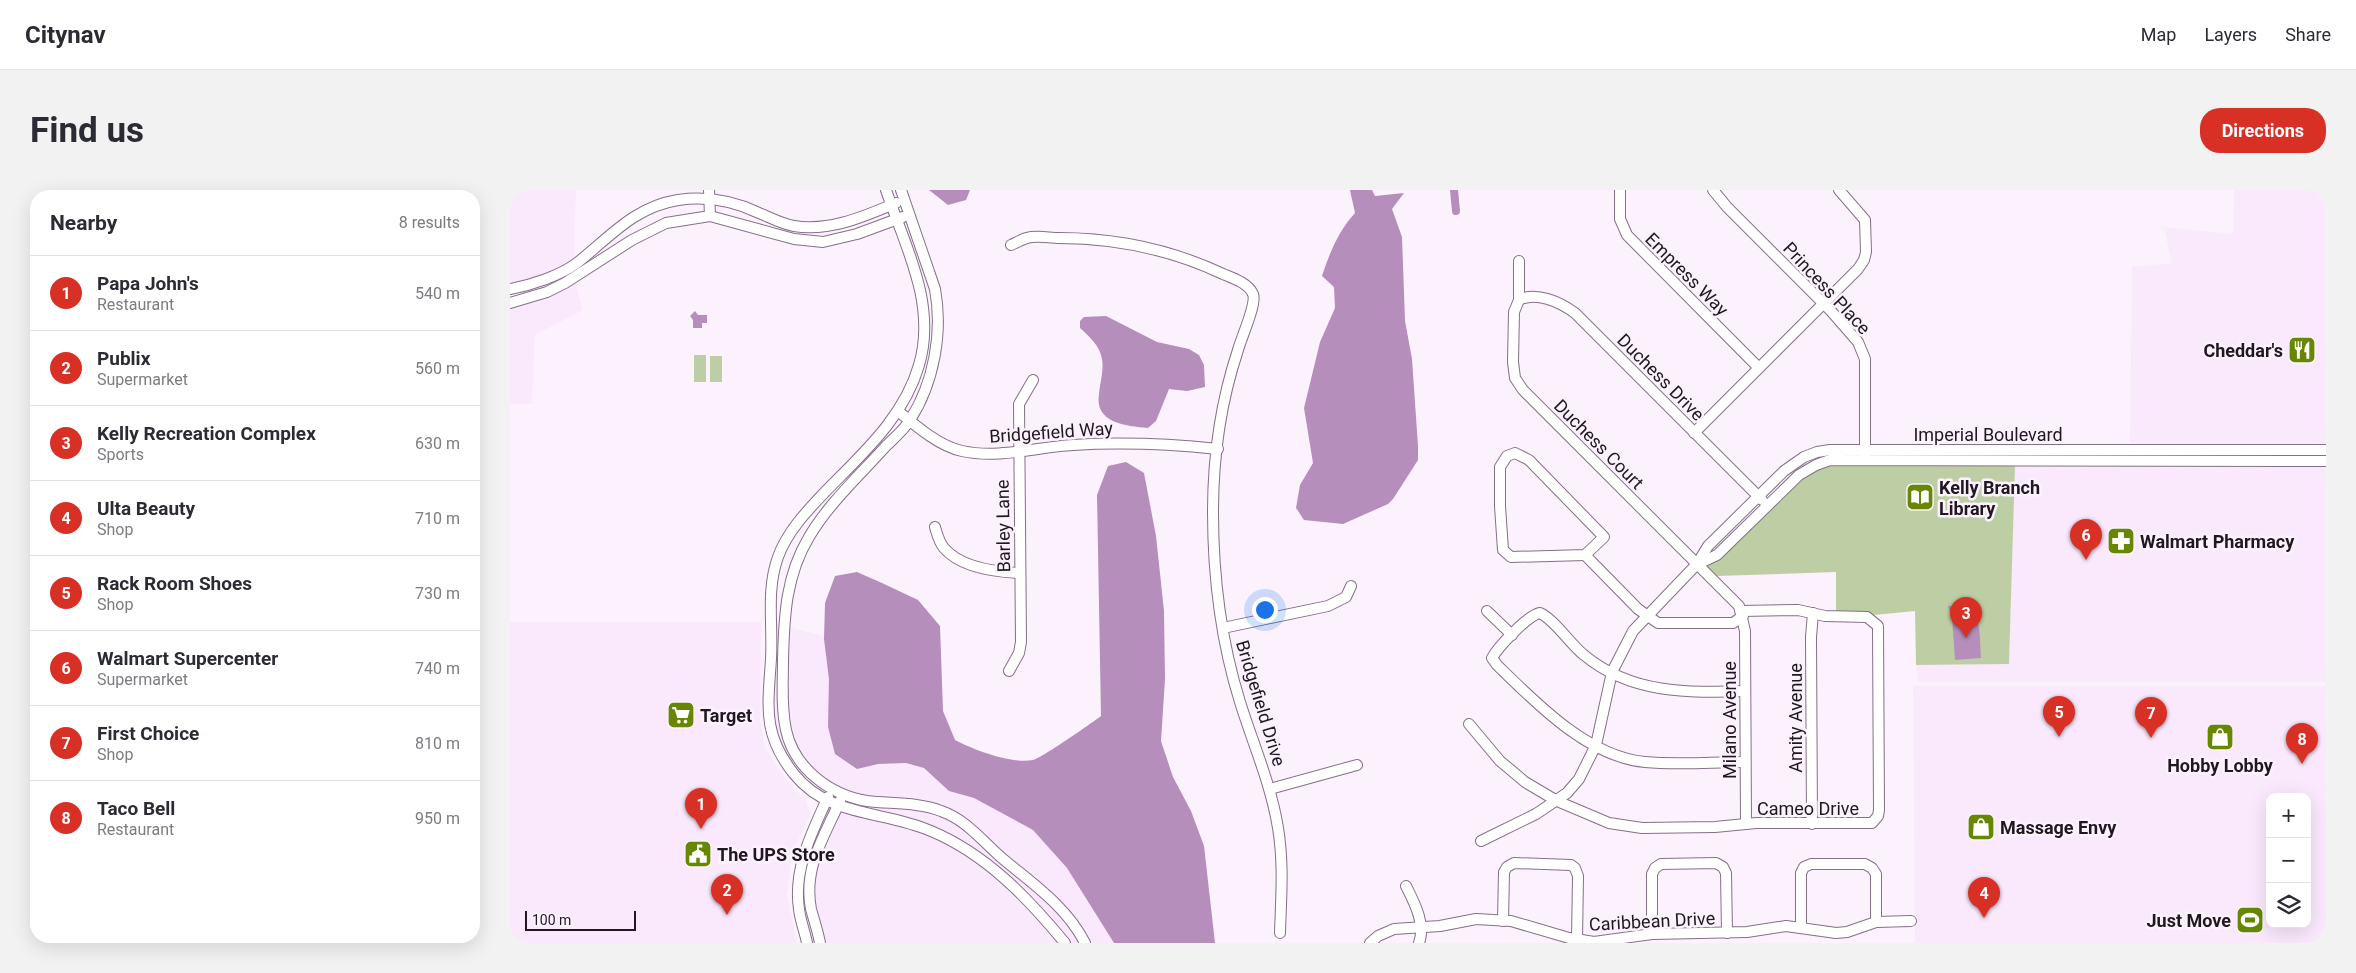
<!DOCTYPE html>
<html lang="en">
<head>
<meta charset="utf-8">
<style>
	:root { --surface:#fff; --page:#f2f2f3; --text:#2b2b33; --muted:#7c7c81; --line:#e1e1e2; --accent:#d93025 }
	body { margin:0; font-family:Roboto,sans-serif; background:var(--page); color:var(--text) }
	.controls { position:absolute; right:15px; bottom:15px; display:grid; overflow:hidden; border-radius:10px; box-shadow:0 5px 20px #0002 }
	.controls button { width:45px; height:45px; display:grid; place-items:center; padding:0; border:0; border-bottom:1px solid var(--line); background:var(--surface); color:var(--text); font:25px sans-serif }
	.scale { position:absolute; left:15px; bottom:12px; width:111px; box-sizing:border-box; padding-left:5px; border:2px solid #201721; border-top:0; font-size:14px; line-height:18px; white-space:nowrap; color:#201721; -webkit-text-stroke:4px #fcf2fe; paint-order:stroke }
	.you { position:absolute; left:754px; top:419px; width:18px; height:18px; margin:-12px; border:4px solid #fff; border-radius:50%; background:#1a73e8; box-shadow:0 0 0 8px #1a73e833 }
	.badge { display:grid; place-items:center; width:32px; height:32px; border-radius:50%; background:var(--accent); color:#fff; font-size:16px; font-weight:700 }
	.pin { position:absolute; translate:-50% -41px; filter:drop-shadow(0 1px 2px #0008) }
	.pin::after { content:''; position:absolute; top:26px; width:18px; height:15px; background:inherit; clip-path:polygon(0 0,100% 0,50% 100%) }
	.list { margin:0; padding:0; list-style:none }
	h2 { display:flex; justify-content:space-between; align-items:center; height:65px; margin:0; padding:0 20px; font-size:21px }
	h2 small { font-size:16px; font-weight:400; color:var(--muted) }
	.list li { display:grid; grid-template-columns:32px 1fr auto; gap:15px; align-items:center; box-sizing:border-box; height:75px; padding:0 20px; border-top:1px solid var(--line) }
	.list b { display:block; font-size:19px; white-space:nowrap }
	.list p { margin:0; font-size:16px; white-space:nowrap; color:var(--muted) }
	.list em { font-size:16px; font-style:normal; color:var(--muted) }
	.icon { flex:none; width:28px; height:28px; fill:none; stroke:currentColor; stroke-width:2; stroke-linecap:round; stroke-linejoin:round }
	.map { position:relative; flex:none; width:1816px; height:753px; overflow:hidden; border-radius:20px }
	header { display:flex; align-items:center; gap:30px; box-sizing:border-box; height:70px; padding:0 25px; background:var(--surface); border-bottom:1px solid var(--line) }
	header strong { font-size:24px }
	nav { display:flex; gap:28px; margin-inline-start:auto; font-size:18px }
	.intro { display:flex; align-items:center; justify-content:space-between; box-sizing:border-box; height:120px; padding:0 30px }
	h1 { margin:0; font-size:35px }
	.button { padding:12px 22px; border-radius:20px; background:var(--accent); color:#fff; font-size:18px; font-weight:700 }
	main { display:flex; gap:30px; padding:0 30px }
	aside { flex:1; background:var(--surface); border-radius:20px; box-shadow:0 5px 20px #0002 }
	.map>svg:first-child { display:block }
	.built { fill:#fae8fd; fill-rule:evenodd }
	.green { fill:#becea4 }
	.water { fill:#b58ebb }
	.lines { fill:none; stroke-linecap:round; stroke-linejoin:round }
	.canal { stroke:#b58ebb; stroke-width:8 }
	.minor-casing { stroke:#856f89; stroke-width:12 }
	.minor { stroke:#fff; stroke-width:10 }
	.labels { text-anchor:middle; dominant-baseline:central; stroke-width:5; stroke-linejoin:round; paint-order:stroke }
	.street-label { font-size:18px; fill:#201721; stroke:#fcf2fe }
	.poi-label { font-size:18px; font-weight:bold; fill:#201721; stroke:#fcf2fe; text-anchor:start }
</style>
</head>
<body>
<header>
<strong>Citynav</strong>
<nav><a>Map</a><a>Layers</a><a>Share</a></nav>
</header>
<div class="intro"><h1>Find us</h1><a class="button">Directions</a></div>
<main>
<aside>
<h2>Nearby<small>8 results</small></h2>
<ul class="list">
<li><span class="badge">1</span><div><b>Papa John's</b><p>Restaurant</p></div><em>540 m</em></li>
<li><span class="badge">2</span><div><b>Publix</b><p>Supermarket</p></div><em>560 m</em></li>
<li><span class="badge">3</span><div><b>Kelly Recreation Complex</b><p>Sports</p></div><em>630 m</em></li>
<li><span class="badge">4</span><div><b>Ulta Beauty</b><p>Shop</p></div><em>710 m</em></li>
<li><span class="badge">5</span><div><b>Rack Room Shoes</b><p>Shop</p></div><em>730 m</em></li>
<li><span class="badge">6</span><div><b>Walmart Supercenter</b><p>Supermarket</p></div><em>740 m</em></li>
<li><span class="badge">7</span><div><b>First Choice</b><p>Shop</p></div><em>810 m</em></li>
<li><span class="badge">8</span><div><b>Taco Bell</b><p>Restaurant</p></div><em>950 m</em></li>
</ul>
</aside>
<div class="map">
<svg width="1816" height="753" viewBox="0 0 1816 753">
	<rect width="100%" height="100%" fill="#fcf2fe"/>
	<g class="built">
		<path d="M0,0H66L64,69L31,86L0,94Z"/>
		<path d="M1724,0H1816V255L1620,256L1622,77L1662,73L1654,37L1723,44Z"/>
		<path d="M65,92L73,120L25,145L22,214H0V117Z"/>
		<path d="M1505,275H1816V492H1408L1406,475L1499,474Z"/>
		<path d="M0,432H251L250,531L255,557L275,588L295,610L300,624L282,664L277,704L287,753H0Z"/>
		<path d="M265,433L270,435L273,544L316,601L314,606L289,584L275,565L262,534Z"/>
		<path d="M278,437L314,446L319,489V537L325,564L347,579L368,574L396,573L414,578L439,601L464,608L523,640L557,678L604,753H579L473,643L445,622L344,604L323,595L307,583L296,573L280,541L277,523Z"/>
		<path d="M1403,496H1816V753H1405ZM1760,607H1797V734H1760Z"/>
		<path d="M335,610L421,622L451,636L540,714L553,727L571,753H560L514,700L423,637L376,622L341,616L333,613Z"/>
		<path d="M318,617L322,619L303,659L296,683L306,753H301L293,718V698L296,670Z"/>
		<path d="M330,621L375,630L420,645L457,665L509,707L550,753H314L305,717L306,672Z"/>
	</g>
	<g class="green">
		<rect x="184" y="165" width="12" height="27"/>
		<rect x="200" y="166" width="12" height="26"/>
		<path d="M1338,273L1505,275L1499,474L1406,475L1405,421L1364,425L1357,422H1326V382L1207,386H1203L1194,376L1260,321L1299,283L1319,275Z"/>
	</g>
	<g class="water">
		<path d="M419,0H460L456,10L438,15Z"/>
		<path d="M840,0H862L865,6L894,3L882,19L892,47L895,131L902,169L908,256V270L883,309L878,314L833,334L794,330L786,318L790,295L803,273L794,218L810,152L825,118L824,97L812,86C819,64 829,40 845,23Z"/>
		<path d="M185,121L188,125H197V133H192V138H183V130L180,126Z"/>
		<path d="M596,126L647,152L679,159L689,165L694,175L695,197L677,201L659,199L646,231L638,238C616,236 584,233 589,204C590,193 594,180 592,169C590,156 579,146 570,138V131L574,127Z"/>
		<path d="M616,272L634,283L646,346L654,421L655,489L651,551L663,587L681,621L694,656L705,753H604L557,678L523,640L464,608L439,601L414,578L396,573L368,574L347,579L325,564L318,537L319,489L314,449L315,413L325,386L347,382L372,393L408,410L430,436L433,521L445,550C464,560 501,574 523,570C530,569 582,533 591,526L587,305L598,276Z"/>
		<path d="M1438,416C1445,416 1453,414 1459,416C1471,420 1470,456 1471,468L1445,470L1442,427Z"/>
	</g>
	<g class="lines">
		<path class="canal" d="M944,0L946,21"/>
		<defs>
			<g id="minor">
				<path d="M199,0L200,26"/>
				<path d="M376,0C395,56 427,114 409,175C394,228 351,265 314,303C296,322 277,342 268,367C256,400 263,434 261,469C258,516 252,544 284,584C319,628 374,620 421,641C476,664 518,708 555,753"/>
				<path d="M391,0L425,99C433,142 424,193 400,230C394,240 384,248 376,256C350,285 319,313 299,347C276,385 274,426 273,470C273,493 271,517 276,540C284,578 320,605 357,611C381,614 408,612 431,621C457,630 472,651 493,669C523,694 557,717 575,753"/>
				<path d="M1110,0V29L1117,45L1248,177"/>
				<path d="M1203,0L1217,17L1321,121L1348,152L1355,169V266"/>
				<path d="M501,55C506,53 512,49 517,48C527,45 539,48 549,48C606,48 662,60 713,84C723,88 738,93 743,104C747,114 731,148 728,160C711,211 703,269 703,322C703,386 711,451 730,512C743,554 761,594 768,638C774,674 771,708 770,743"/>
				<path d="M1009,71V110L1004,122L1003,172L1005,188L1013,200L1229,416L1235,441L1236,634"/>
				<path d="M0,99C22,95 49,86 67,73C100,47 124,17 168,10C196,6 224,11 249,23C261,28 272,34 284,36C320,42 355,26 386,13"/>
				<path d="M1009,110C1026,101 1050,112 1065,123L1252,310"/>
				<path d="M0,113L37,102L55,93L122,50L156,33L200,26L284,49L313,52L347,44L393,27"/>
				<path d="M388,221C406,236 429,256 452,261C489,269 526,257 563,255C611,252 660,254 708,259"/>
				<path d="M1184,243L1348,79L1354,70L1356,62L1355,30L1329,0"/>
				<path d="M1005,263L1019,270L1094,347L1075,365L1001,367L993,360L990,316V277L997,266Z"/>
				<path d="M425,337C427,344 429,352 434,358C451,378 486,382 510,383"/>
				<path d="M1075,365L1128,419L1148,433H1223L1233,426"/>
				<path d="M1188,374L1207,365L1289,285L1306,275L1320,270L1816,271"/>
				<path d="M977,421L1002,445"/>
				<path d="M713,438L818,416L836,407L841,396"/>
				<path d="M499,481L509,463L511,452L509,214L523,190"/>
				<path d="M1235,501C1178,503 1121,504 1074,465C1060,454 1045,430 1030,423C1018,425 988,457 982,468L987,475C1026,513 1078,567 1135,572C1168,575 1202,572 1235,572"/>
				<path d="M959,534L990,571L1015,592L1047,611L1099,633L1132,638L1205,637L1246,633H1362L1368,626L1369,620L1368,436L1357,427L1315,426L1288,420L1231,421"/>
				<path d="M760,599L847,575"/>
				<path d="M1302,634L1301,447L1303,423"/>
				<path d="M971,651L1026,624L1057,603L1069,589L1086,555L1102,482L1123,441L1187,374L1198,356L1274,281L1294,267L1307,262L1320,260H1816"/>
				<path d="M896,696C904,712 916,734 909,753"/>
				<path d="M993,731L994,682L997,677L1004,673L1061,675L1065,678L1068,686L1067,750"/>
				<path d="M1291,737V683L1294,677L1301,674H1355L1362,678L1366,684V732"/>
				<path d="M1142,744V684L1145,678L1151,674L1206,673L1213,677L1216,683L1217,743"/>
				<path d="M297,753C295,742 290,730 289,719C283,679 302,642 318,607"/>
				<path d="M310,753C308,742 304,730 301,719C293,678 314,647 330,611"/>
				<path d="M860,753L868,746L884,739L930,736L966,729L1001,731L1059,748L1084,752L1142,744L1237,742L1276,736L1326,743L1337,742L1366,732L1401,731"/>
			</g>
		</defs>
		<use href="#minor" class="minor-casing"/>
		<use href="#minor" class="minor"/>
	</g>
	<defs>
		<symbol id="restaurant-square" viewBox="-11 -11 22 22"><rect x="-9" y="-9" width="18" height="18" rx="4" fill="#678700" stroke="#fcf2fe"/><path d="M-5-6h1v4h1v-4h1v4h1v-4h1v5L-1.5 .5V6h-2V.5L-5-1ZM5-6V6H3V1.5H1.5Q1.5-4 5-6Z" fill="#fff"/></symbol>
		<symbol id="library-square" viewBox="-11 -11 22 22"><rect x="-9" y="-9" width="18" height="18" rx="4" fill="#678700" stroke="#fcf2fe"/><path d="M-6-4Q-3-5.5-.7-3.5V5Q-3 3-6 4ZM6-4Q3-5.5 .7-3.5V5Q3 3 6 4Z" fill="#fff"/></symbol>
		<symbol id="pharmacy-square" viewBox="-11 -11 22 22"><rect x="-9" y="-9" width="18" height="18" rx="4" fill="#678700" stroke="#fcf2fe"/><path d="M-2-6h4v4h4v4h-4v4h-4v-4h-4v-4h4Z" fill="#fff"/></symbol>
		<symbol id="supermarket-square" viewBox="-11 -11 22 22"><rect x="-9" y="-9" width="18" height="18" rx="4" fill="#678700" stroke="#fcf2fe"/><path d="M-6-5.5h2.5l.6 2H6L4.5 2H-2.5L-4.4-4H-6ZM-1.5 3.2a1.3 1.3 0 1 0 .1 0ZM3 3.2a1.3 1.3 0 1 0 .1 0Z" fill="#fff"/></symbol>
		<symbol id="shop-square" viewBox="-11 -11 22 22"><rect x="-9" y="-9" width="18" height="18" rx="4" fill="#678700" stroke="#fcf2fe"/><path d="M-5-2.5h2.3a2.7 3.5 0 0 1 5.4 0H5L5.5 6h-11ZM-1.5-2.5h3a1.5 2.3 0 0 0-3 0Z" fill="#fff"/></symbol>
		<symbol id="civic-square" viewBox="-11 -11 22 22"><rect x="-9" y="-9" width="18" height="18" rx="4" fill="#678700" stroke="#fcf2fe"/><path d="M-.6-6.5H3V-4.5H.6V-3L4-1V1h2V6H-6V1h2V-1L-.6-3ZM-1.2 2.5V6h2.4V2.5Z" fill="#fff"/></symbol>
		<symbol id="stadium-square" viewBox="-11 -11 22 22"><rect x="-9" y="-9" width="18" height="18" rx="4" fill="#678700" stroke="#fcf2fe"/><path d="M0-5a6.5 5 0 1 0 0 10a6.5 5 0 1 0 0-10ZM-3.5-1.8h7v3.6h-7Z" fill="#fff"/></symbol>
	</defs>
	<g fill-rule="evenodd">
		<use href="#restaurant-square" x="1776" y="144" width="32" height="32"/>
		<use href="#library-square" x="1394" y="291" width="32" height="32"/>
		<use href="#pharmacy-square" x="1595" y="335" width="32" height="32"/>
		<use href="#supermarket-square" x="155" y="509" width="32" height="32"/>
		<use href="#shop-square" x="1694" y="531" width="32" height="32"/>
		<use href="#shop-square" x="1455" y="621" width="32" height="32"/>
		<use href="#civic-square" x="172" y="648" width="32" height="32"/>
		<use href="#stadium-square" x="1724" y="714" width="32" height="32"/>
	</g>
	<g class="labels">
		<g class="street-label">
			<text transform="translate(1177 84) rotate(45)">Empress Way</text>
			<text transform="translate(1317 98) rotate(47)">Princess Place</text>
			<text transform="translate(1151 187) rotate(45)">Duchess Drive</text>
			<text transform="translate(541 242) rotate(-4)">Bridgefield Way</text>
			<text x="1478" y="244">Imperial Boulevard</text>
			<text transform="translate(1089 254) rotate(45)">Duchess Court</text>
			<text transform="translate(493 336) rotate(-91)">Barley Lane</text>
			<text transform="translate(751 513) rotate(73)">Bridgefield Drive</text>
			<text transform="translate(1285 528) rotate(-90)">Amity Avenue</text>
			<text transform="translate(1219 530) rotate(-90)">Milano Avenue</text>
			<text x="1298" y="618">Cameo Drive</text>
			<text transform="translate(1142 731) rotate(-3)">Caribbean Drive</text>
		</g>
		<g class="poi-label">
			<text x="1773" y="160" text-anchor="end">Cheddar's</text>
			<text x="1429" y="297">Kelly Branch<tspan x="1429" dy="21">Library</tspan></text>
			<text x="1630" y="351">Walmart Pharmacy</text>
			<text x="190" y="525">Target</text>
			<text x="1710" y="575" text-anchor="middle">Hobby Lobby</text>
			<text x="1490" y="637">Massage Envy</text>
			<text x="207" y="664">The UPS Store</text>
			<text x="1721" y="730" text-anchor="end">Just Move</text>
		</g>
	</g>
</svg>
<div class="controls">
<button>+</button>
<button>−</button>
<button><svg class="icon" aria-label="layers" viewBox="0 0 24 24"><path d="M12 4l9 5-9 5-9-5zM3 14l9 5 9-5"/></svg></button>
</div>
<div class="scale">100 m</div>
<div class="you"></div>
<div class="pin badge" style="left:191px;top:639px">1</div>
<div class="pin badge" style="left:217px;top:725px">2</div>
<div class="pin badge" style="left:1456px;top:448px">3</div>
<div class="pin badge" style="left:1474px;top:728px">4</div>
<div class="pin badge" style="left:1549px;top:547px">5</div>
<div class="pin badge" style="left:1576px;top:370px">6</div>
<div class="pin badge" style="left:1641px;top:548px">7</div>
<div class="pin badge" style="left:1792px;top:574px">8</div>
</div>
</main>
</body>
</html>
